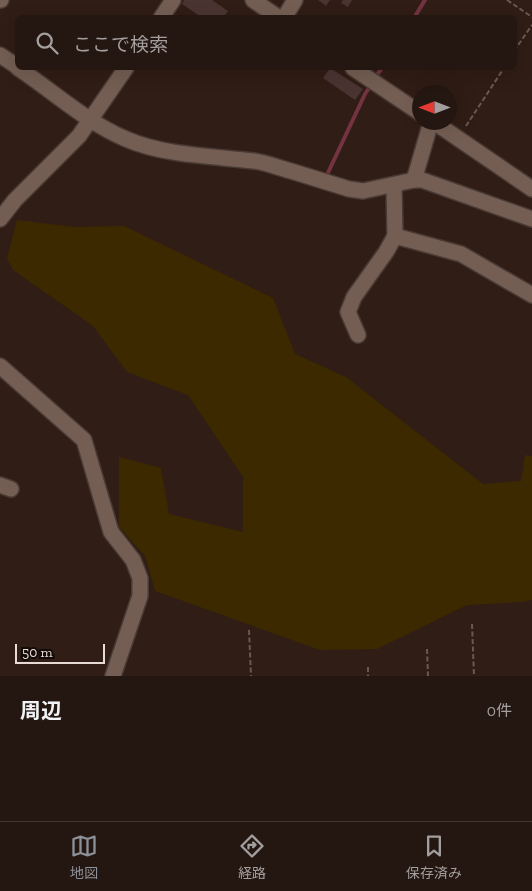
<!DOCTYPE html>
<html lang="ja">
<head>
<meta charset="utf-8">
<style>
	:root { --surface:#241610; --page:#2c1f19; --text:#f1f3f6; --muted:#a39f9f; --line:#413530; --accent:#8c9099 }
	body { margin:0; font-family:"Zilla Slab","Noto Sans JP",serif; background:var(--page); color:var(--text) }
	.compass { position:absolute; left:412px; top:85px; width:45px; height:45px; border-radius:50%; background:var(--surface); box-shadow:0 5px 20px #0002; rotate:270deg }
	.scale { position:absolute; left:15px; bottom:12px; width:90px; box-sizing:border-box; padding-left:5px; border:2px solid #e8dbd5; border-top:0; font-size:14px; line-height:18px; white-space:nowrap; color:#e8dbd5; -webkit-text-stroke:4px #120a06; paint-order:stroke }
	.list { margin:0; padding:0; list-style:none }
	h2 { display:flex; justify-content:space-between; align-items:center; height:65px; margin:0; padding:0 20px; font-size:21px }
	h2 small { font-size:16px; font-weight:400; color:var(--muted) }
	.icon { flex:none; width:28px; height:28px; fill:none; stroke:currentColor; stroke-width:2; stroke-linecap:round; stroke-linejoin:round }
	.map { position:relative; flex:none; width:532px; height:676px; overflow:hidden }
	.search { position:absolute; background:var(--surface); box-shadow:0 5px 20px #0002; left:15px; right:15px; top:15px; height:55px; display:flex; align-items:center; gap:12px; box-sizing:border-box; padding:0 18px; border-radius:8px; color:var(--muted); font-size:19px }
	.sheet { height:145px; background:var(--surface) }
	nav { display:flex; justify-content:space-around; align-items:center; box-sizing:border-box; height:70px; border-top:1px solid var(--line); background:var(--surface); font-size:14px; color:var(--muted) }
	nav a { display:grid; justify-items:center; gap:2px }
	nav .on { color:var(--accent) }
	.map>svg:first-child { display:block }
	.green { fill:#3c2900 }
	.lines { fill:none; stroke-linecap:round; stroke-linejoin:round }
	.stream { stroke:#743341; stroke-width:4 }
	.building { fill:#4a3431 }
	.minor-casing { stroke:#493a35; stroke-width:18 }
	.path { stroke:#6a5952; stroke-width:2; stroke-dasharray:5 2.5; stroke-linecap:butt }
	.minor { stroke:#745e53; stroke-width:15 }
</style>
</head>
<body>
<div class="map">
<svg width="532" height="676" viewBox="0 0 532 676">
	<rect width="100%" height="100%" fill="#301d15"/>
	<path class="green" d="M17,220L74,227L124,226L273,298L295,354L346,377L483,484L521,481L525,455L532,456V600L523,602L467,605L377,649L320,650L155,591L145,556L119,527V457L161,468L169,514L243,532V477L188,395L127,372L93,326L13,270L7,258Z"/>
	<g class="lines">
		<g class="stream">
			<path d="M414,18L425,0"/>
			<path d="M374,79L382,68"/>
			<path d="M326,177L365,94L371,85"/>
		</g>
	</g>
	<g class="building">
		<path d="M184,0H212L228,11L223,18H203L182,4Z"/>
		<path d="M318,0H330L326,6Z"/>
		<path d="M343,0H352L348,7L341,3Z"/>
		<path d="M330,68L363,89L355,100L323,78Z"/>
	</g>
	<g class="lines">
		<defs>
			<g id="minor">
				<path d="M0,0H1"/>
				<path d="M253,0L279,18"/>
				<path d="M161,18L173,0"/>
				<path d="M284,18L295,0"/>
				<path d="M0,55L18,67"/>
				<path d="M18,68C54,92 86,122 126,139C165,156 213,156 254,161C267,163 279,168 291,171C310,177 330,183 349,189L363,191L414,180H422L532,219"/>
				<path d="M353,68L420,113"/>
				<path d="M434,122L532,189"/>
				<path d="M414,180L431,122"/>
				<path d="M0,219L15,200L79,136L126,68"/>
				<path d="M395,236L461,254L532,295"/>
				<path d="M358,335L348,312L354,297L386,252L395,236L394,185"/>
				<path d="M0,366L84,440L111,532L133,560L140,578V596L113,676"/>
				<path d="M0,485L11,489"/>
			</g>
		</defs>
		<use href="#minor" class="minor-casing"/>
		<g class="path">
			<path d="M507,0L532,17"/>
			<path d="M514,51L532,25"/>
			<path d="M466,126L504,68"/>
			<path d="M472,624L474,676"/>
			<path d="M249,630L251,676"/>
			<path d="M427,649L428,676"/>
			<path d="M368,667V676"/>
		</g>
		<use href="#minor" class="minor"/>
	</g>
</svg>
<svg class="compass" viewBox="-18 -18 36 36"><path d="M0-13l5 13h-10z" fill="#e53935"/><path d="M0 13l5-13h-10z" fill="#a39f9f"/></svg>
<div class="scale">50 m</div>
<div class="search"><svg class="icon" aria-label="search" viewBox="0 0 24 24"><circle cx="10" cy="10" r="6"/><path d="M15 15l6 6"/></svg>ここで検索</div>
</div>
<section class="sheet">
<h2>周辺<small>0件</small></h2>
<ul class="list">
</ul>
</section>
<nav>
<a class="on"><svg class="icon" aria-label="map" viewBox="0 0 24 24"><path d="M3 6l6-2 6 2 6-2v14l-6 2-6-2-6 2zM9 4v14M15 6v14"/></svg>地図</a>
<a><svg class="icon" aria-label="directions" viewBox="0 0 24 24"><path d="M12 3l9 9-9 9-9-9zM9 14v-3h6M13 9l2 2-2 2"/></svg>経路</a>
<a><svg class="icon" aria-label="saved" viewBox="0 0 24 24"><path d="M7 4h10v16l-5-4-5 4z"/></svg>保存済み</a>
</nav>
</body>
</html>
